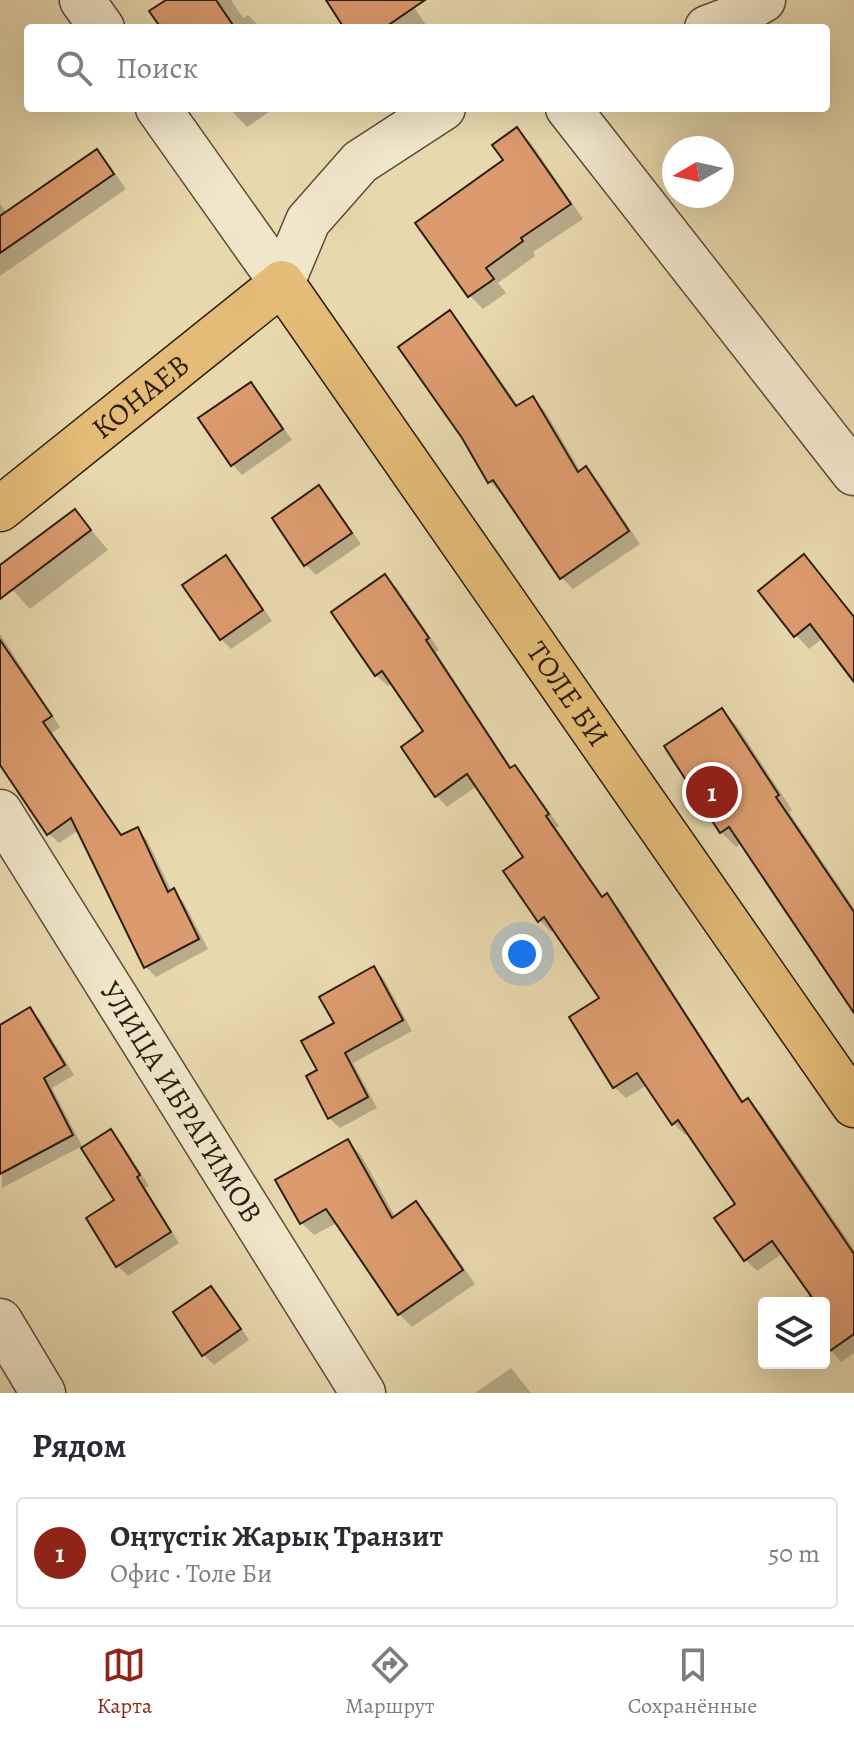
<!DOCTYPE html>
<html lang="ru">
<head>
<meta charset="utf-8">
<style>
	:root { --surface:#fff; --page:#f2f2f3; --text:#2b2b33; --muted:#7c7c81; --line:#e1e1e2; --accent:#8f2418 }
	body { margin:0; font-family:Alegreya,serif; background:var(--page); color:var(--text) }
	.controls { position:absolute; right:24px; bottom:24px; display:grid; overflow:hidden; border-radius:8px; box-shadow:0 8px 32px #0002 }
	.controls button { width:72px; height:72px; display:grid; place-items:center; padding:0; border:0; border-bottom:2px solid var(--line); background:var(--surface); color:var(--text); font:40px sans-serif }
	.compass { position:absolute; left:662px; top:136px; width:72px; height:72px; border-radius:50%; background:var(--surface); box-shadow:0 8px 32px #0002; rotate:261deg }
	.you { position:absolute; left:522px; top:954px; width:28px; height:28px; margin:-20px; border:6px solid #fff; border-radius:50%; background:#1a73e8; box-shadow:0 0 0 12px #1a73e833 }
	.badge { display:grid; place-items:center; width:52px; height:52px; border-radius:50%; background:var(--accent); color:#fff; font-size:26px; font-weight:700 }
	.pin { position:absolute; translate:-50% -50%; border:4px solid #fff; box-shadow:0 2px 8px #0006 }
	.list { margin:0; padding:0; list-style:none }
	h2 { display:flex; justify-content:space-between; align-items:center; height:104px; margin:0; padding:0 32px; font-size:34px }
	h2 small { font-size:26px; font-weight:400; color:var(--muted) }
	.list li { display:grid; grid-template-columns:52px 1fr auto; gap:24px; align-items:center; box-sizing:border-box; height:112px; margin:0 16px 16px; padding:0 16px; border:2px solid var(--line); border-radius:8px }
	.list b { display:block; font-size:30px; white-space:nowrap }
	.list p { margin:0; font-size:26px; white-space:nowrap; color:var(--muted) }
	.list em { font-size:26px; font-style:normal; color:var(--muted) }
	.icon { flex:none; width:44px; height:44px; fill:none; stroke:currentColor; stroke-width:2; stroke-linecap:round; stroke-linejoin:round }
	.map { position:relative; flex:none; width:854px; height:1393px; overflow:hidden }
	.search { position:absolute; background:var(--surface); box-shadow:0 8px 32px #0002; left:24px; right:24px; top:24px; height:88px; display:flex; align-items:center; gap:20px; box-sizing:border-box; padding:0 28px; border-radius:8px; color:var(--muted); font-size:30px }
	.sheet { height:232px; background:var(--surface) }
	nav { display:flex; justify-content:space-around; align-items:center; box-sizing:border-box; height:112px; border-top:2px solid var(--line); background:var(--surface); font-size:22px; color:var(--muted) }
	nav a { display:grid; justify-items:center; gap:4px }
	nav .on { color:var(--accent) }
	.map>svg:first-child { display:block }
	.shadow { fill:#0003 }
	.building { fill:#dc9b6e; stroke:#2d1d11; stroke-width:2 }
	.lines { fill:none; stroke-linecap:round; stroke-linejoin:round }
	.minor-casing { stroke:#5c4c38; stroke-width:47 }
	.major-casing { stroke:#2d1d11; stroke-width:47 }
	.minor { stroke:#f0e6ca; stroke-width:44 }
	.major { stroke:#e4bc77; stroke-width:44 }
	.labels { text-anchor:middle; dominant-baseline:central; stroke-width:8; stroke-linejoin:round; paint-order:stroke }
	.street-label { font-size:30px; fill:#2d1d11; stroke:#f0e6ca }
</style>
</head>
<body>
<div class="map">
<svg width="854" height="1393" viewBox="0 0 854 1393">
	<rect width="100%" height="100%" fill="#e8d8ae"/>
	<filter id="stains"><feTurbulence type="fractalNoise" baseFrequency=".0025" numOctaves="4"/><feColorMatrix values="0 0 0 0 .2 0 0 0 0 .09 0 0 0 0 .02 0 0 0 .5 -.17"/></filter>
	<radialGradient id="worn" r=".72"><stop offset=".6" stop-color="#630" stop-opacity="0"/><stop offset="1" stop-color="#630" stop-opacity=".3"/></radialGradient>
	<g class="shadow">
		<path d="M170,0H231L243,18L248,15L261,28H163Z"/>
		<path d="M328,0H409L426,25L421,28H347Z"/>
		<path d="M229,108H275L247,127Z"/>
		<path d="M517,130L531,143L583,219L533,252L535,256L498,283L506,293L483,309L470,296L418,224L506,161Z"/>
		<path d="M96,152L110,166L126,189L0,276V204L7,213Z"/>
		<path d="M450,313L462,325L519,407L533,399L545,411L581,472L586,469L598,481L640,544L573,589L561,577L504,493L502,494L490,482L464,437Z"/>
		<path d="M250,384L261,395L292,440L242,475L232,464Z"/>
		<path d="M319,488L329,498L361,544L316,575L306,565Z"/>
		<path d="M75,511L108,550L30,609L0,576V567Z"/>
		<path d="M804,557L854,615V678L823,638L809,649L796,635Z"/>
		<path d="M226,558L236,568L272,621L231,649L221,639Z"/>
		<path d="M385,576L397,588L439,650L436,652L512,769L515,767L526,779L559,826L556,828L604,898L607,896L618,907L744,1103L748,1100L760,1112L854,1249V1353L841,1362L824,1342V1303H797L811,1293L783,1253L757,1271L745,1259L738,1204L688,1132L685,1135L673,1123L647,1085L626,1098L614,1087L602,999L555,929L551,932L540,920L526,858L477,786L447,807L436,795L426,732L392,683L388,686L376,675Z"/>
		<path d="M0,634L60,727L52,733L123,836L137,830L147,840L172,892L183,901L208,949L156,977L145,966L79,830L59,843L48,833L0,753Z"/>
		<path d="M722,711L737,726L792,810L789,812L854,908V1009L742,843L736,847L721,832Z"/>
		<path d="M374,969L384,979L412,1031L353,1063L377,1108L340,1128L329,1118L319,1071L337,1024Z"/>
		<path d="M30,1009L40,1020L74,1075L52,1088L82,1146L2,1188L0,1027Z"/>
		<path d="M111,1131L121,1142L149,1186L145,1188L179,1243L128,1276L117,1265V1201Z"/>
		<path d="M348,1142L361,1155L396,1218L416,1204L429,1217L475,1284L412,1327L399,1314L337,1223L314,1235L301,1222Z"/>
		<path d="M211,1289L221,1299L249,1340L214,1365L204,1355Z"/>
		<path d="M511,1368L531,1393H475Z"/>
	</g>
	<g class="building">
		<path d="M166,0H216L235,28H161L149,11Z"/>
		<path d="M326,0H425L384,28H344Z"/>
		<path d="M517,127L571,204L521,238L523,241L486,268L494,279L468,297L415,223L503,160L492,145Z"/>
		<path d="M97,149L114,174L0,253V216Z"/>
		<path d="M450,310L516,406L533,396L578,472L586,466L629,531L560,579L493,480L488,483L462,438L398,347Z"/>
		<path d="M251,382L283,429L231,466L198,418Z"/>
		<path d="M319,485L352,533L304,566L272,518Z"/>
		<path d="M75,509L91,530L0,599V565Z"/>
		<path d="M804,554L854,617V682L810,624L794,637L758,591Z"/>
		<path d="M226,555L263,610L220,640L182,585Z"/>
		<path d="M385,574L429,638L426,640L510,768L515,765L549,814L546,816L602,897L607,893L742,1102L748,1098L854,1254V1334L824,1355V1303H816L772,1241L744,1261L714,1218L735,1204L678,1120L672,1125L637,1073L613,1088L569,1017L599,998L544,917L538,922L503,871L523,857L467,774L435,797L401,747L423,731L382,671L375,676L331,612Z"/>
		<path d="M0,640L52,716L43,722L121,835L138,827L168,892L174,888L199,939L144,968L71,818L47,835L0,765Z"/>
		<path d="M722,708L779,795L776,797L854,912V1013L729,827L720,833L664,746Z"/>
		<path d="M374,966L403,1020L345,1053L368,1097L328,1119L306,1076L317,1070L301,1041L334,1023L319,997Z"/>
		<path d="M30,1007L65,1065L44,1078L73,1135L0,1174V1025Z"/>
		<path d="M111,1129L140,1175L137,1177L171,1232L116,1267L86,1218L114,1200L81,1148Z"/>
		<path d="M348,1139L392,1218L416,1201L463,1270L398,1315L326,1209L300,1224L275,1180Z"/>
		<path d="M211,1286L241,1329L202,1356L173,1312Z"/>
	</g>
	<g class="lines">
		<defs>
			<g id="minor">
				<path d="M82,0L102,28"/>
				<path d="M707,28L728,20L763,0"/>
				<path d="M158,108L282,283"/>
				<path d="M568,108L854,473"/>
				<path d="M282,283L308,221L360,162L443,108"/>
				<path id="s1" d="M0,812L363,1393"/>
				<path d="M0,1321L43,1393"/>
			</g>
			<g id="major">
				<path id="s2" d="M0,509L282,283L854,1105"/>
			</g>
		</defs>
		<use href="#minor" class="minor-casing"/>
		<use href="#major" class="major-casing"/>
		<use href="#minor" class="minor"/>
		<use href="#major" class="major"/>
	</g>
	<g class="labels">
		<g class="street-label">
			<text stroke="none"><textPath href="#s2" startOffset="180">КОНАЕВ</textPath></text>
			<text stroke="none"><textPath href="#s2" startOffset="862">ТОЛЕ БИ</textPath></text>
			<text stroke="none"><textPath href="#s1" startOffset="342">УЛИЦА ИБРАГИМОВ</textPath></text>
		</g>
	</g>
	<rect width="100%" height="100%" filter="url(#stains)"/>
	<rect width="100%" height="100%" fill="url(#worn)"/>
</svg>
<div class="controls">
<button><svg class="icon" aria-label="layers" viewBox="0 0 24 24"><path d="M12 4l9 5-9 5-9-5zM3 14l9 5 9-5"/></svg></button>
</div>
<svg class="compass" viewBox="-18 -18 36 36"><path d="M0-13l5 13h-10z" fill="#e53935"/><path d="M0 13l5-13h-10z" fill="#7c7c81"/></svg>
<div class="you"></div>
<div class="pin badge" style="left:712px;top:792px">1</div>
<div class="search"><svg class="icon" aria-label="search" viewBox="0 0 24 24"><circle cx="10" cy="10" r="6"/><path d="M15 15l6 6"/></svg>Поиск</div>
</div>
<section class="sheet">
<h2>Рядом<small></small></h2>
<ul class="list">
<li><span class="badge">1</span><div><b>Оңтүстік Жарық Транзит</b><p>Офис · Толе Би</p></div><em>50 m</em></li>
</ul>
</section>
<nav>
<a class="on"><svg class="icon" aria-label="map" viewBox="0 0 24 24"><path d="M3 6l6-2 6 2 6-2v14l-6 2-6-2-6 2zM9 4v14M15 6v14"/></svg>Карта</a>
<a><svg class="icon" aria-label="directions" viewBox="0 0 24 24"><path d="M12 3l9 9-9 9-9-9zM9 14v-3h6M13 9l2 2-2 2"/></svg>Маршрут</a>
<a><svg class="icon" aria-label="saved" viewBox="0 0 24 24"><path d="M7 4h10v16l-5-4-5 4z"/></svg>Сохранённые</a>
</nav>
</body>
</html>
